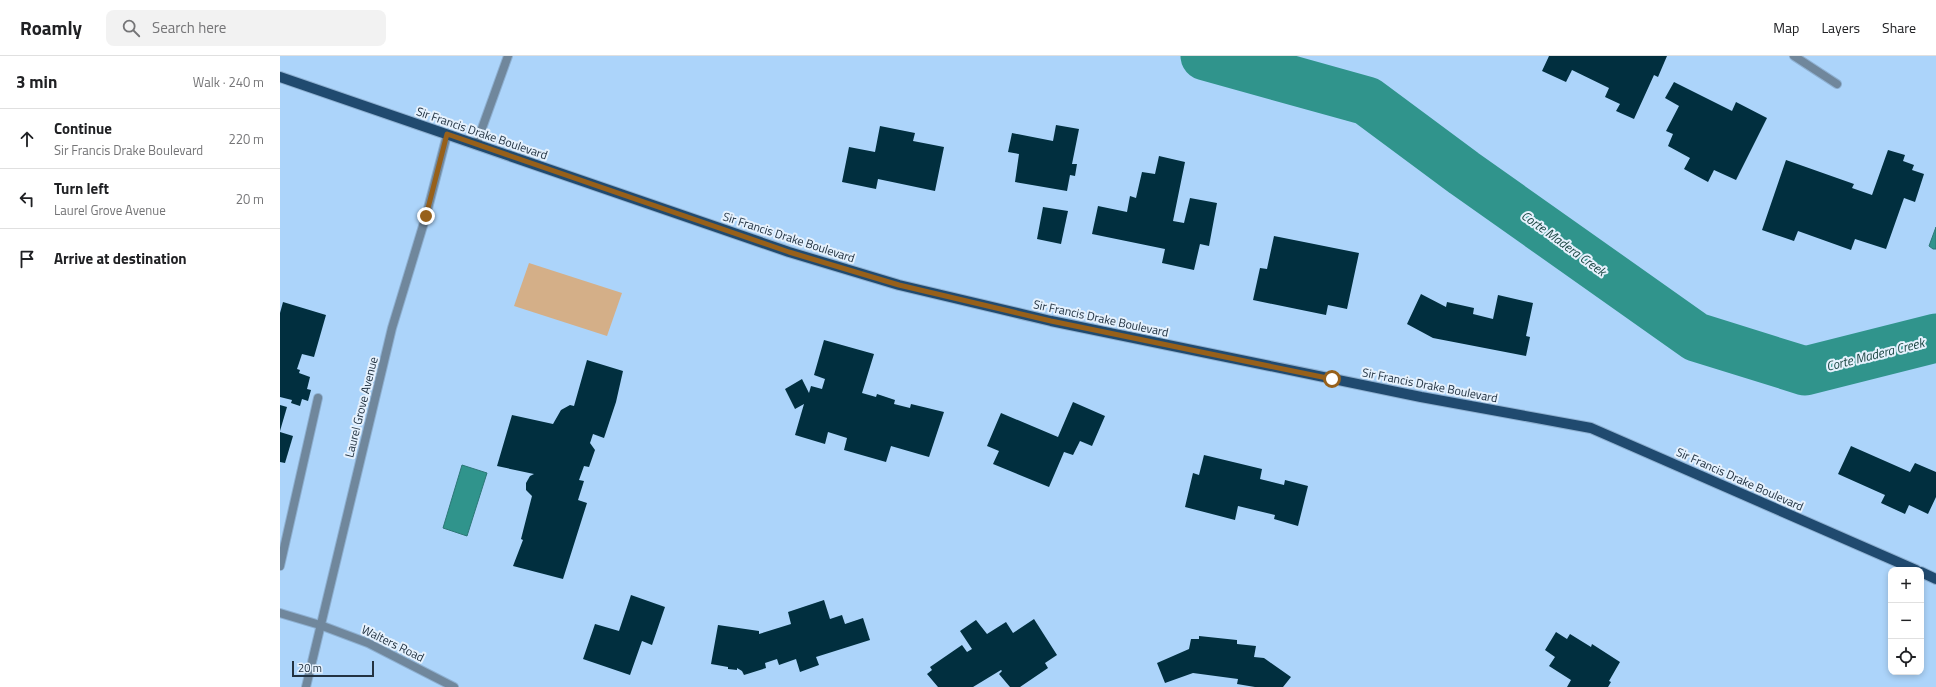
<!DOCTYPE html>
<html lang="en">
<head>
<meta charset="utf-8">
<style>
	:root { --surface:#fff; --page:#f2f2f2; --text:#202124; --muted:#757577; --line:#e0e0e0 }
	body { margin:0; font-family:"Titillium Web",sans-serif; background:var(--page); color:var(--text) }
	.controls { position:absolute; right:12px; bottom:12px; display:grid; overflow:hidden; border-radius:8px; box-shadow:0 2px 6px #0003 }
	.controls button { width:36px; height:36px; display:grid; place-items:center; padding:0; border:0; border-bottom:1px solid var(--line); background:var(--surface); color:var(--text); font:20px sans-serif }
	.scale { position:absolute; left:12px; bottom:10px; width:82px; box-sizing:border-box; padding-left:4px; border:2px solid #223241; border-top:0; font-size:11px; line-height:14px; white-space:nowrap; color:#223241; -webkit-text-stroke:3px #e5f1fd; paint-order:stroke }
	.stop { position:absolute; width:12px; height:12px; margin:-9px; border:3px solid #97601a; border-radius:50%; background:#fff }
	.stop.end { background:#97601a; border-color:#fff; box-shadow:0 1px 4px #0008 }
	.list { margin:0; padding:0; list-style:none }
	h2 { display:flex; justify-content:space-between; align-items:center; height:52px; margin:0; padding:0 16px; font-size:17px }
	h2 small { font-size:13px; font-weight:400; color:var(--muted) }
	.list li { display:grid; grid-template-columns:26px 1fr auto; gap:12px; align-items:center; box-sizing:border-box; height:60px; padding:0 16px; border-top:1px solid var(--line) }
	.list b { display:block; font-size:15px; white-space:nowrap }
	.list p { margin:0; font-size:13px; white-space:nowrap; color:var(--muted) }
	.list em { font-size:13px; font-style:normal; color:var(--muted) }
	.icon { flex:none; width:22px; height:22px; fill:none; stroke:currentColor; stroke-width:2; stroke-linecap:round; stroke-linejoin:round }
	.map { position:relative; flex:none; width:1656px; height:631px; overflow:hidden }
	header { display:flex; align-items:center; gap:24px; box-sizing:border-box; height:56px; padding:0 20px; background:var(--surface); border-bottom:1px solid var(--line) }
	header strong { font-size:19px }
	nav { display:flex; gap:22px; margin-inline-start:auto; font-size:14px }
	.search { width:280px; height:36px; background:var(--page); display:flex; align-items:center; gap:10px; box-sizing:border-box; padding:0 14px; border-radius:8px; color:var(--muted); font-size:15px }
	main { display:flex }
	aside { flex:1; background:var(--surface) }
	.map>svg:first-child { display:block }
	.green { fill:#d4af88 }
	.water { fill:#30948c; stroke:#2c7776 }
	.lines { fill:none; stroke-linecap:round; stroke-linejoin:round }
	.river { stroke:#30948c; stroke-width:49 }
	.building { fill:#012f3f }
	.service-casing { stroke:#8eb0d1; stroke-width:10 }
	.minor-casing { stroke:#8eb0d1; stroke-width:10 }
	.tertiary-casing { stroke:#8eb0d1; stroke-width:10 }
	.primary-casing { stroke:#8eb0d1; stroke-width:12 }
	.service { stroke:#70879c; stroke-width:8 }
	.minor { stroke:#70879c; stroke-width:8 }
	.tertiary { stroke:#70879c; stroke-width:8 }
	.primary { stroke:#204a6f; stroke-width:10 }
	.route { stroke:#97601a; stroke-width:5 }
	.labels { text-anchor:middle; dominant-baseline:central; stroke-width:4; stroke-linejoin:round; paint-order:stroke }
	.street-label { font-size:12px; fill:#223241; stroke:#e5f1fd }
	.water-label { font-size:13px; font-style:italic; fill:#1c4743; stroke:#e5f1fd }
</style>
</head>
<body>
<header>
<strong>Roamly</strong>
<div class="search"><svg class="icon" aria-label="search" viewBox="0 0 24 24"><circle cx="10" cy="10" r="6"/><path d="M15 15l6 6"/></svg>Search here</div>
<nav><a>Map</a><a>Layers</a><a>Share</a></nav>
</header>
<main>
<aside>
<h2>3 min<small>Walk · 240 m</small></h2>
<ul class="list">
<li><svg class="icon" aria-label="ahead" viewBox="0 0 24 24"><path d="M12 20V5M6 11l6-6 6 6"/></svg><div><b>Continue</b><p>Sir Francis Drake Boulevard</p></div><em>220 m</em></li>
<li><svg class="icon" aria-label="left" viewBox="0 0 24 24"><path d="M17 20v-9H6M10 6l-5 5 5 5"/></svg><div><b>Turn left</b><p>Laurel Grove Avenue</p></div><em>20 m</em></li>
<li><svg class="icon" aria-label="arrive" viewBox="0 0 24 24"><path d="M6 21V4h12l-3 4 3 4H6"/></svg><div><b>Arrive at destination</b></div></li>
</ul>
</aside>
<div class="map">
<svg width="1656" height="631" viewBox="0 0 1656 631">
	<rect width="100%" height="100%" fill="#acd4fa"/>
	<path class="green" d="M249,207L342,237L327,280L234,250Z"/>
	<g class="water">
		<path d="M1656,171V193H1653L1649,190Z"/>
		<path d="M182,409L207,417L187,480L163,472Z"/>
	</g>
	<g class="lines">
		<path class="river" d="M925,0L1087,45L1184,117L1416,281L1525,315L1656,282"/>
	</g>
	<g class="building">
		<path d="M1269,0H1387L1378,21L1374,19L1354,63L1336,55L1340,48L1325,41L1329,32L1292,14L1286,26L1262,15Z"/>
		<path d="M1394,26L1452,55L1456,46L1487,62L1456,124L1434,114L1428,126L1404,113L1410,102L1388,90L1393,78L1386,75L1399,50L1385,42Z"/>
		<path d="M776,69L799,73L792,108H797L795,120L790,119L787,135L735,126L739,98L728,96L732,77L773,85Z"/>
		<path d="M600,70L635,77L633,85L664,91L655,135L598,123L596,133L562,126L569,91L595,96Z"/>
		<path d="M1608,94L1625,99L1623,105L1634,109L1632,114L1644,118L1635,146L1624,142L1606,193L1575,183L1571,194L1518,175L1514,185L1482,174L1506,104L1574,128L1572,132L1592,139Z"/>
		<path d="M879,100L905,106L893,165L904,167L910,142L937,147L929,190L920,188L914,214L882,207L885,193L812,178L818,150L847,156L850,140L856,142L862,116L875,118Z"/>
		<path d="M763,151L788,155L781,188L757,183Z"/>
		<path d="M994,180L1079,197L1067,253L1048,249L1046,259L973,244L980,212L987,213Z"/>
		<path d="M1141,238L1166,251L1167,246L1194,252L1193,258L1213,263L1218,239L1253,247L1246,280L1250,281L1246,300L1153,282L1127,268Z"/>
		<path d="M3,246L46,259L34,301L22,298L17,313L20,314L19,317L30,321L27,333L31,334L28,345L22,343L20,350L11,347L12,344L0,341V257Z"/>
		<path d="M544,284L594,298L582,337L596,341L597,338L615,344L614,348L630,352L631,348L664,356L649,401L611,390L606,406L564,394L567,382L548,376L545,388L515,379L524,348L515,353L505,333L522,323L529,337L531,330L542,333L545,323L534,319Z"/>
		<path d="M307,304L343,315L336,346L324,382L313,378L310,387L315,394L309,411L304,410L299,424L304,425L298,444L307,447L283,523L233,510L243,484L241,483L252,440L246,434V427L250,420L254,418L217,410L232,359L273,368L281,354L290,349L294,350Z"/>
		<path d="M793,346L825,360L812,390L800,385L793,399L784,396L769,431L713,408L719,395L707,390L721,357L778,381Z"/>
		<path d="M0,349L7,351L0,375Z"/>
		<path d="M0,376L13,380L5,407L0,406Z"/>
		<path d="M1571,390L1630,416L1635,407L1656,416V441L1648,458L1629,449L1625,458L1601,447L1605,439L1558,418Z"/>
		<path d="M924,399L982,413L980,423L1004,429L1005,424L1028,430L1018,470L994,463L995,459L958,450L955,464L905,451L913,417L919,419Z"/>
		<path d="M351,539L385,551L372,589L362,585L350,619L303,603L315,568L339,575Z"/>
		<path d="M544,544L550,563L562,559L565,568L583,562L590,584L536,601L539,609L520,616L516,603L499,609L497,603L485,607L486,612L464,619L462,615L457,612V614L448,613V611L431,608L438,569L479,575V578L511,568L508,556Z"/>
		<path d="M754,563L777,599L765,607L768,612L740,631H730L719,618L722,615L721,614L693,631H658L647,618L652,614L650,611L682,589L687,596L692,593L680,575L696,564L707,578L726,566L733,577Z"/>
		<path d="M1276,576L1287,583L1290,578L1311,591L1312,588L1340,606L1329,625L1331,626L1328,631H1287L1291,624L1269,610L1275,601L1265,594Z"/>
		<path d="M919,580L957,584V588L976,590L974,601L984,602L1011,621L1003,631H975L957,628L958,623L913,617L885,627L877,607L909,593L911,583H919Z"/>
	</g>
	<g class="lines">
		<defs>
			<g id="service">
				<path d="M196,89L228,0"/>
				<path d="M0,510L38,342"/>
				<path d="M0,557L40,569"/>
			</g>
			<g id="minor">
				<path d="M1514,0L1557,28"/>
				<path d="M40,569L88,587L174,631"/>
			</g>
			<path id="tertiary" d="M26,631L112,272L146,160L167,79"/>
			<g id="primary">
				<path d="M0,21L509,196L619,229L771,265L1141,341L1311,372L1636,514"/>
				<path d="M1641,516L1656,523"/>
			</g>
		</defs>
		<use href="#service" class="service-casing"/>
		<use href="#minor" class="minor-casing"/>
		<use href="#tertiary" class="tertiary-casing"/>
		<use href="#primary" class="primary-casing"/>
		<use href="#service" class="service"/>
		<use href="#minor" class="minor"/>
		<use href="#tertiary" class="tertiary"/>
		<use href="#primary" class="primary"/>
	</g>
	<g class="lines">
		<path class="route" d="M146,160L167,78L509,196L619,229L771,265L1052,323"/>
	</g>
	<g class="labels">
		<g class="street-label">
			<text transform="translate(202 77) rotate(19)">Sir Francis Drake Boulevard</text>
			<text transform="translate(509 181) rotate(18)">Sir Francis Drake Boulevard</text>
			<text transform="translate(821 262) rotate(12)">Sir Francis Drake Boulevard</text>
			<text transform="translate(1150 329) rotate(11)">Sir Francis Drake Boulevard</text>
			<text transform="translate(81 351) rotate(-76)">Laurel Grove Avenue</text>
			<text transform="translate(1460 423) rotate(24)">Sir Francis Drake Boulevard</text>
			<text transform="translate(113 587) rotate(26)">Walters Road</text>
		</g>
		<g class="water-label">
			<text transform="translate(1284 187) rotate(36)">Corte Madera Creek</text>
			<text transform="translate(1595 298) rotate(-14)">Corte Madera Creek</text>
		</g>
	</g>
</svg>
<div class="controls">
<button>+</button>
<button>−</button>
<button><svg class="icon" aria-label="locate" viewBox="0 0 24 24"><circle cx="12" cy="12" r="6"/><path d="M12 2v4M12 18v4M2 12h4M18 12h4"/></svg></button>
</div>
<div class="scale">20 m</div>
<div class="stop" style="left:1052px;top:323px"></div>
<div class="stop end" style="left:146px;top:160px"></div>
</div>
</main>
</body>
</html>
